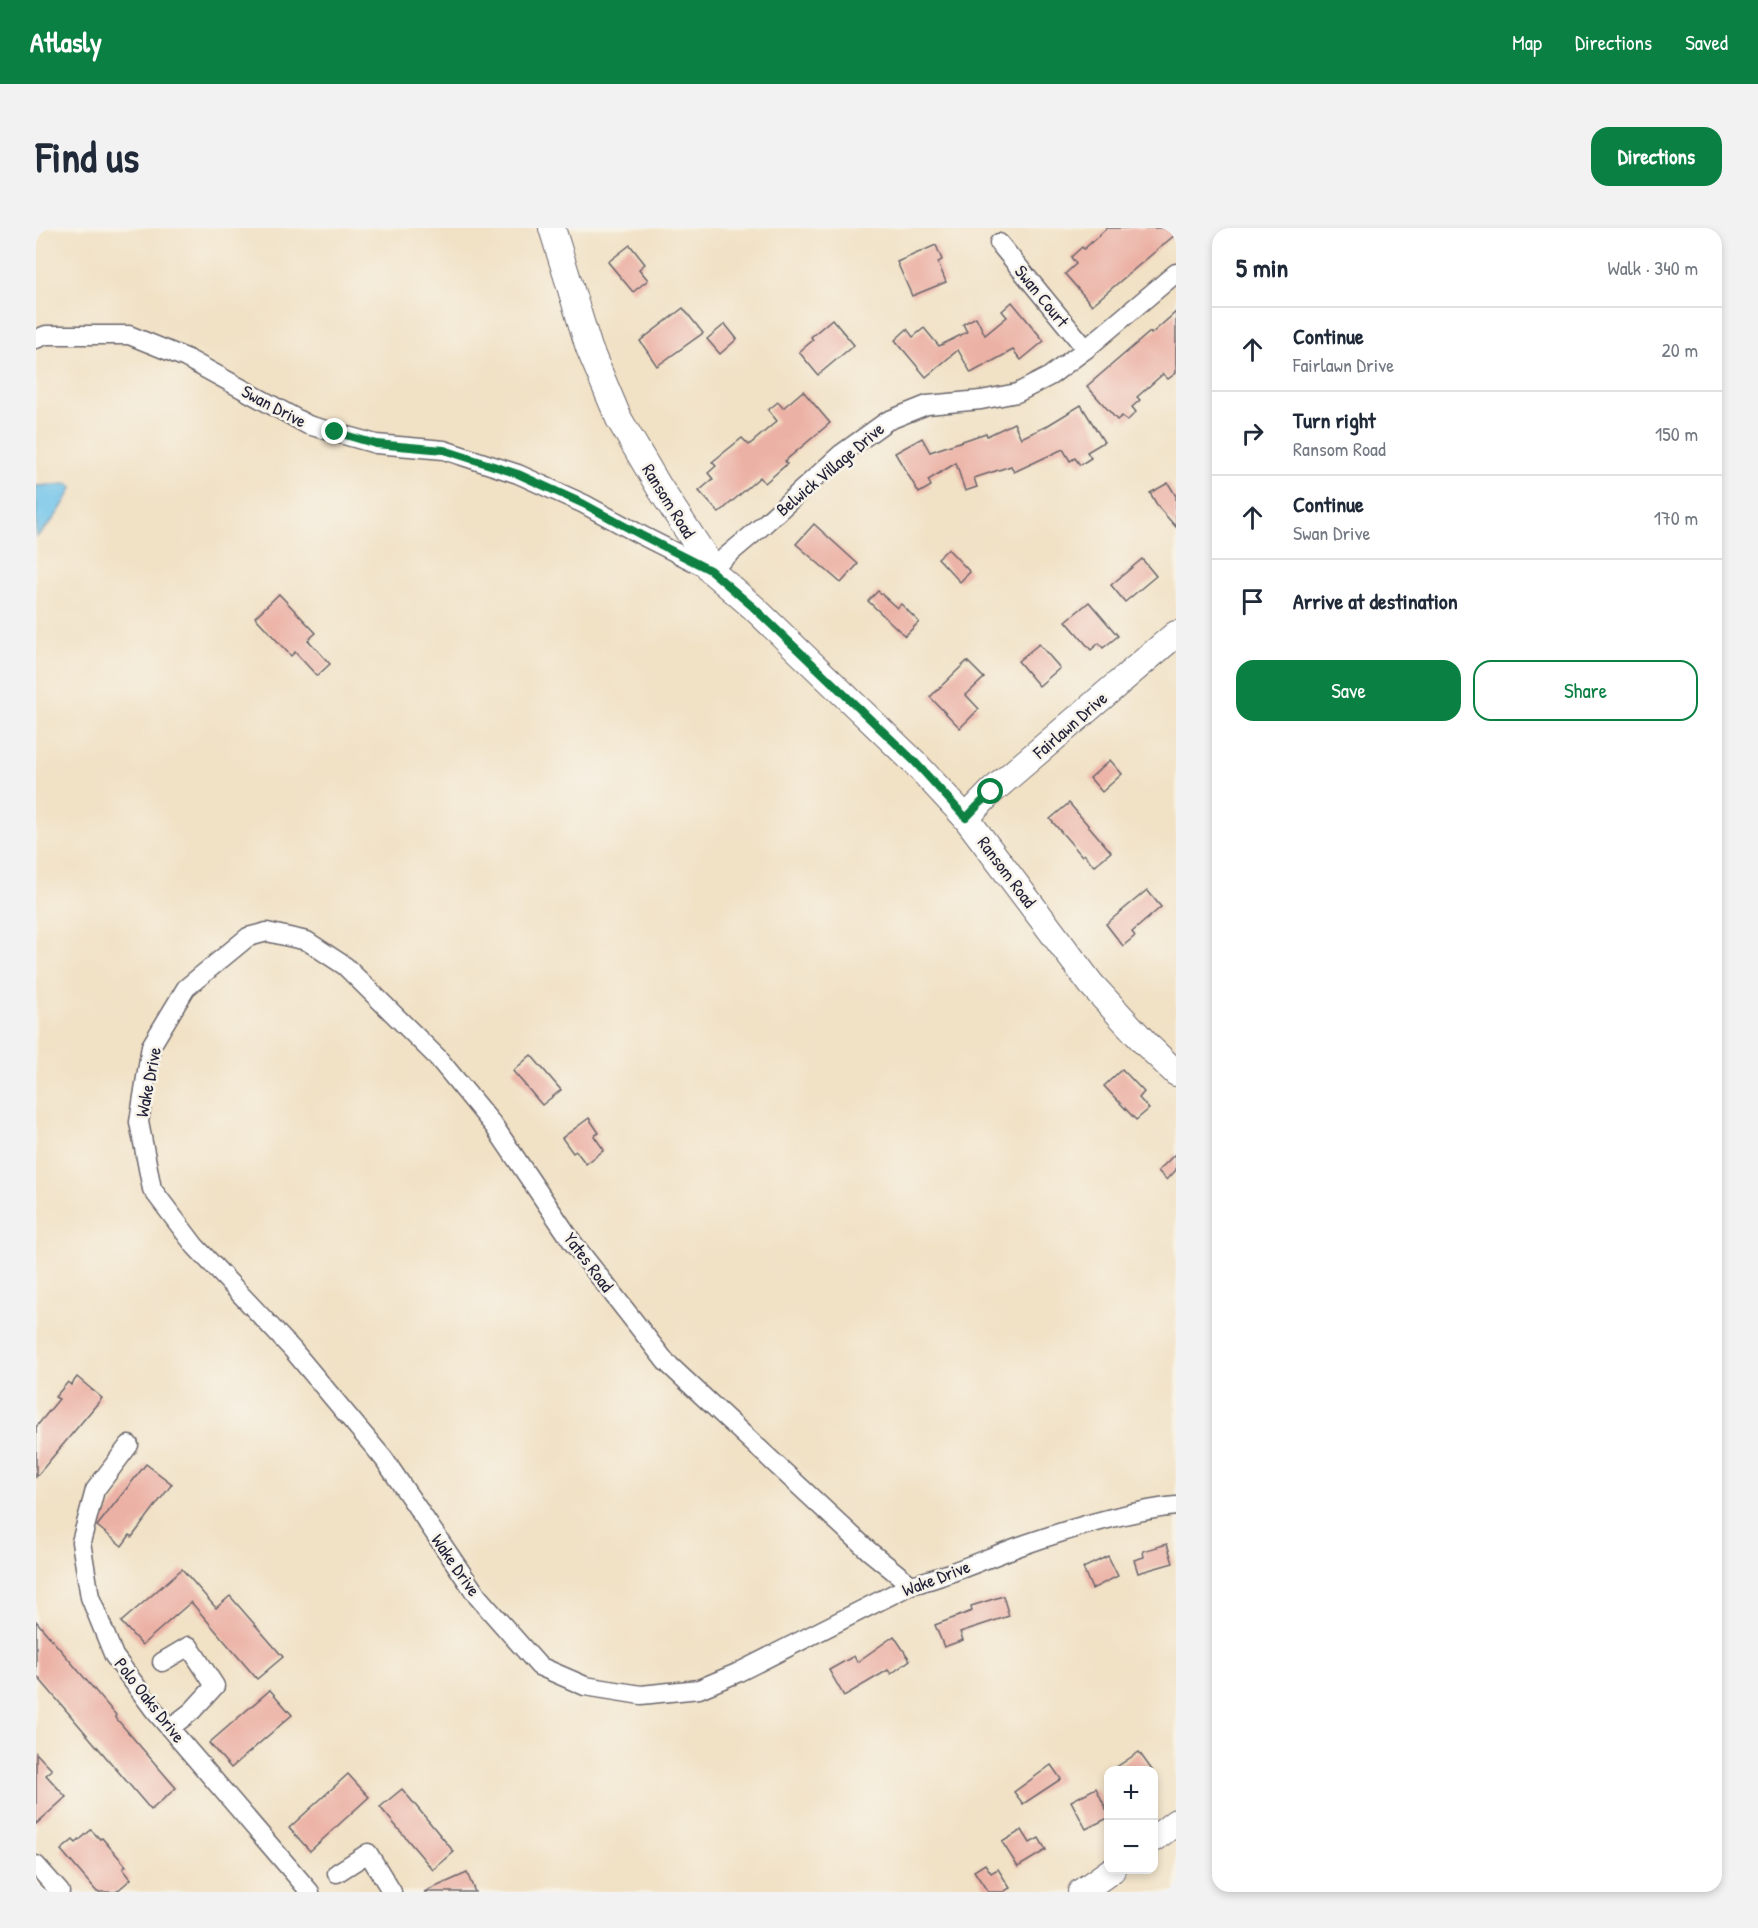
<!DOCTYPE html>
<html lang="en">
<head>
<meta charset="utf-8">
<style>
	:root { --surface:#fff; --page:#f2f2f3; --text:#1f2937; --muted:#747a83; --line:#e0e1e3; --accent:#0b8043 }
	body { margin:0; font-family:"Patrick Hand",sans-serif; background:var(--page); color:var(--text) }
	.controls { position:absolute; right:18px; bottom:18px; display:grid; overflow:hidden; border-radius:12px; box-shadow:0 3px 9px #0003 }
	.controls button { width:54px; height:54px; display:grid; place-items:center; padding:0; border:0; border-bottom:2px solid var(--line); background:var(--surface); color:var(--text); font:30px sans-serif }
	.stop { position:absolute; width:18px; height:18px; margin:-14px; border:4px solid #0b8043; border-radius:50%; background:#fff }
	.stop.end { background:#0b8043; border-color:#fff; box-shadow:0 2px 6px #0008 }
	.list { margin:0; padding:0; list-style:none }
	h2 { display:flex; justify-content:space-between; align-items:center; height:78px; margin:0; padding:0 24px; font-size:26px }
	h2 small { font-size:20px; font-weight:400; color:var(--muted) }
	.list li { display:grid; grid-template-columns:39px 1fr auto; gap:18px; align-items:center; box-sizing:border-box; height:84px; padding:0 24px; border-top:2px solid var(--line) }
	.list b { display:block; font-size:22px; white-space:nowrap }
	.list p { margin:0; font-size:20px; white-space:nowrap; color:var(--muted) }
	.list em { font-size:20px; font-style:normal; color:var(--muted) }
	.actions { display:flex; gap:12px; padding:18px 24px }
	.actions a { flex:1; padding:14px 0; border:2px solid var(--accent); border-radius:18px; text-align:center; font-size:21px; color:var(--accent) }
	.actions .main { background:var(--accent); color:#fff }
	.icon { flex:none; width:33px; height:33px; fill:none; stroke:currentColor; stroke-width:2; stroke-linecap:round; stroke-linejoin:round }
	.map { position:relative; flex:none; width:1140px; height:1664px; overflow:hidden; border-radius:18px }
	header { display:flex; align-items:center; gap:36px; box-sizing:border-box; height:84px; padding:0 30px; background:var(--accent); color:#fff }
	header strong { font-size:28px }
	nav { display:flex; gap:33px; margin-inline-start:auto; font-size:21px }
	.intro { display:flex; align-items:center; justify-content:space-between; box-sizing:border-box; height:144px; padding:0 36px }
	h1 { margin:0; font-size:42px }
	.button { padding:15px 27px; border-radius:18px; background:var(--accent); color:#fff; font-size:21px; font-weight:700 }
	main { display:flex; gap:36px; padding:0 36px }
	aside { flex:1; background:var(--surface); border-radius:18px; box-shadow:0 3px 9px #0003 }
	.map>svg:first-child { display:block }
	.water { fill:#6dc2ea; stroke:#487292; stroke-width:1.5 }
	.building { fill:#ecb1a5 }
	.lines { fill:none; stroke-linecap:round; stroke-linejoin:round }
	.street-casing { stroke:#6a656b; stroke-width:21 }
	.secondary-casing { stroke:#6a656b; stroke-width:28 }
	.street { stroke:#fff; stroke-width:18 }
	.secondary { stroke:#fff; stroke-width:26 }
	.route { stroke:#0b8043; stroke-width:8 }
	.labels { text-anchor:middle; dominant-baseline:central; stroke-width:5; stroke-linejoin:round; paint-order:stroke }
	.street-label { font-size:18px; fill:#22223b; stroke:#f7f3e8 }
</style>
</head>
<body>
<header>
<strong>Atlasly</strong>
<nav><a>Map</a><a>Directions</a><a>Saved</a></nav>
</header>
<div class="intro"><h1>Find us</h1><a class="button">Directions</a></div>
<main>
<div class="map">
<svg width="1140" height="1664" viewBox="0 0 1140 1664">
	<rect width="100%" height="100%" fill="#f7f3e8"/>
	<filter id="ink" filterUnits="userSpaceOnUse"><feTurbulence type="fractalNoise" baseFrequency=".0167" numOctaves="2"/><feDisplacementMap in="SourceGraphic" scale="12" xChannelSelector="R" yChannelSelector="G"/><feConvolveMatrix kernelMatrix="1 2 1 2 8 2 1 2 1" color-interpolation-filters="sRGB"/></filter>
	<filter id="wash" filterUnits="userSpaceOnUse"><feTurbulence type="fractalNoise" baseFrequency=".008" numOctaves="4" result="noise"/><feDisplacementMap in="SourceGraphic" scale="24" xChannelSelector="R" yChannelSelector="G"/><feGaussianBlur stdDeviation="1.35" result="paint"/><feColorMatrix in="noise" values="0 0 0 0 0 0 0 0 0 0 0 0 0 0 0 0 0 1.4 0 .05"/><feComposite in="paint" operator="in"/></filter>
	<g filter="url(#wash)">
		<rect width="100%" height="100%" fill="#f1e1c5"/>
		<path class="water" d="M33,256L36,260C28,277 15,297 0,309V258Z"/>
		<g id="blocks">
			<g class="building">
				<path d="M1071,0H1140V6L1056,77L1029,46L1040,36L1035,29L1046,19L1048,21Z"/>
				<path d="M594,17L609,36L603,41L612,52L597,64L572,34Z"/>
				<path d="M900,17L906,32L902,34L910,54L876,68L861,34Z"/>
				<path d="M976,74L1008,113L985,132L977,122L935,145L922,122L890,149L859,112L871,101L877,109L888,100L903,118L931,104L927,96L940,89L949,107L971,89L966,83Z"/>
				<path d="M647,80L667,105L621,138L604,113Z"/>
				<path d="M1140,84V145L1132,151L1127,146L1101,169L1104,172L1096,179L1100,184L1091,193L1086,188L1081,192L1051,158L1114,104L1115,106Z"/>
				<path d="M796,91L818,117L782,147L763,124L777,112L775,109Z"/>
				<path d="M689,96L701,111L684,126L671,111Z"/>
				<path d="M767,163L794,195L749,233L751,236L729,255L724,249L683,285L663,263L677,251L672,245L680,238L676,234L706,210L713,217L741,193L732,182L742,174L747,180Z"/>
				<path d="M1045,177L1068,214L1051,224L1055,230L1044,237L1039,230L1034,233L1027,221L978,244L975,238L938,250L941,259L929,263L920,235L892,252L895,258L883,265L859,225L886,210L894,224L950,205L951,208L978,195L985,210L1009,199Z"/>
				<path d="M1132,255L1140,268V299L1123,280L1114,265Z"/>
				<path d="M778,296L822,336L805,355L760,316Z"/>
				<path d="M912,321L934,344L924,354L902,330Z"/>
				<path d="M1106,331L1120,348L1089,374L1075,357Z"/>
				<path d="M842,363L861,380L865,376L883,394L869,408L832,373Z"/>
				<path d="M243,366L280,405L272,412L294,436L281,448L259,424L255,428L219,389Z"/>
				<path d="M1053,374L1082,408L1067,420L1063,415L1055,422L1030,393Z"/>
				<path d="M1003,416L1024,440L1003,458L982,433Z"/>
				<path d="M931,433L948,450L930,467L943,481L924,500L894,469Z"/>
				<path d="M1074,532L1086,546L1066,564L1054,550Z"/>
				<path d="M1033,575L1075,624L1058,638L1048,626L1046,628L1014,591Z"/>
				<path d="M1111,662L1125,679L1096,704L1099,708L1087,718L1070,696Z"/>
				<path d="M495,827L525,862L506,877L477,843Z"/>
				<path d="M1086,841L1108,864L1103,870L1113,881L1100,892L1068,858Z"/>
				<path d="M553,890L563,905L558,908L568,922L550,936L540,923L537,925L526,910Z"/>
				<path d="M1140,925V942L1131,952L1122,943Z"/>
				<path d="M41,1149L66,1170L0,1249V1199L23,1171L19,1169L32,1154L35,1157Z"/>
				<path d="M110,1236L136,1256L96,1309L94,1307L86,1318L61,1298Z"/>
				<path d="M1131,1316L1137,1335L1102,1345L1098,1332L1108,1329L1107,1323Z"/>
				<path d="M1072,1328L1082,1348L1056,1361L1047,1340Z"/>
				<path d="M146,1341L180,1380L194,1368L247,1429L221,1451L155,1374L106,1417L85,1394Z"/>
				<path d="M967,1368L973,1388L924,1404L927,1412L908,1419L899,1397L936,1383L935,1378Z"/>
				<path d="M0,1393L80,1487L79,1489L140,1560L115,1582L0,1447Z"/>
				<path d="M858,1408L874,1432L855,1446L852,1442L808,1468L793,1442L818,1428L821,1434Z"/>
				<path d="M234,1462L256,1487L195,1540L173,1515Z"/>
				<path d="M1103,1524L1116,1542H1076Z"/>
				<path d="M0,1525L16,1542L10,1547L30,1569L0,1596Z"/>
				<path d="M1015,1537L1025,1551L987,1576L978,1564Z"/>
				<path d="M312,1546L333,1569L274,1623L253,1600Z"/>
				<path d="M1060,1560L1072,1585V1590L1050,1601L1035,1573Z"/>
				<path d="M366,1561L418,1624L397,1642L344,1579Z"/>
				<path d="M55,1602L64,1611L66,1610L90,1638L87,1641L95,1651L80,1664H61L25,1622L37,1612L40,1615Z"/>
				<path d="M986,1602L994,1615L1003,1610L1010,1622L982,1639L966,1614Z"/>
				<path d="M949,1636L955,1645L962,1641L974,1660L967,1664H952L938,1643Z"/>
				<path d="M431,1645L439,1664H388Z"/>
			</g>
		</g>
	</g>
	<g filter="url(#ink)">
		<use href="#blocks" fill-opacity="0" stroke="#6a656b" stroke-width="1.5"/>
		<g class="lines">
			<defs>
				<g id="street">
					<path d="M963,15L1050,121"/>
					<path d="M0,111L10,107H93L150,130L272,197L340,216L408,222L482,246L548,276L605,307L674,342L724,300L805,226L851,193L891,177L945,172L981,165L1014,148L1050,121L1140,45"/>
					<path d="M93,1217L59,1262L45,1314L54,1369L78,1428L118,1482L274,1664"/>
					<path d="M875,1357L833,1323L630,1134L537,1015L458,898L402,830L309,738L271,713L231,704L212,709L150,760L115,818L103,894L116,961L159,1018L256,1121L348,1231L442,1369L503,1438L549,1458L605,1467L663,1461L701,1445L875,1357C913,1348 948,1331 984,1318C1030,1302 1091,1283 1140,1278"/>
					<path d="M126,1434L153,1418L179,1458L156,1483L134,1500"/>
					<path d="M0,1637L24,1664"/>
					<path d="M301,1645L332,1625L356,1664"/>
				</g>
				<g id="secondary">
					<path d="M516,0L553,120L583,191L623,259L667,326L674,342L717,379L877,533L930,590L1055,756L1110,816L1140,845"/>
					<path d="M930,590L955,564L1140,406"/>
					<path d="M1118,1611L1140,1594"/>
					<path d="M1045,1664L1076,1642"/>
				</g>
			</defs>
			<use href="#street" class="street-casing"/>
			<use href="#secondary" class="secondary-casing"/>
			<use href="#street" class="street"/>
			<use href="#secondary" class="secondary"/>
		</g>
	</g>
	<g class="lines" filter="url(#ink)">
		<path class="route" d="M299,204L340,216L408,222L482,246L548,276L605,307L674,342L717,379L878,533L930,590L955,564"/>
	</g>
	<g class="labels">
		<g class="street-label">
			<text transform="translate(1006 68) rotate(51)">Swan Court</text>
			<text transform="translate(238 178) rotate(28)">Swan Drive</text>
			<text transform="translate(794 241) rotate(-40)">Belwick Village Drive</text>
			<text transform="translate(633 273) rotate(58)">Ransom Road</text>
			<text transform="translate(1034 497) rotate(-41)">Fairlawn Drive</text>
			<text transform="translate(971 644) rotate(53)">Ransom Road</text>
			<text transform="translate(112 854) rotate(-79)">Wake Drive</text>
			<text transform="translate(553 1034) rotate(53)">Yates Road</text>
			<text transform="translate(420 1337) rotate(55)">Wake Drive</text>
			<text transform="translate(900 1350) rotate(-21)">Wake Drive</text>
			<text transform="translate(114 1472) rotate(52)">Polo Oaks Drive</text>
		</g>
	</g>
</svg>
<div class="controls">
<button>+</button>
<button>−</button>
</div>
<div class="stop" style="left:955px;top:564px"></div>
<div class="stop end" style="left:299px;top:204px"></div>
</div>
<aside>
<h2>5 min<small>Walk · 340 m</small></h2>
<ul class="list">
<li><svg class="icon" aria-label="ahead" viewBox="0 0 24 24"><path d="M12 20V5M6 11l6-6 6 6"/></svg><div><b>Continue</b><p>Fairlawn Drive</p></div><em>20 m</em></li>
<li><svg class="icon" aria-label="right" viewBox="0 0 24 24"><path d="M7 20v-9h11M14 6l5 5-5 5"/></svg><div><b>Turn right</b><p>Ransom Road</p></div><em>150 m</em></li>
<li><svg class="icon" aria-label="ahead" viewBox="0 0 24 24"><path d="M12 20V5M6 11l6-6 6 6"/></svg><div><b>Continue</b><p>Swan Drive</p></div><em>170 m</em></li>
<li><svg class="icon" aria-label="arrive" viewBox="0 0 24 24"><path d="M6 21V4h12l-3 4 3 4H6"/></svg><div><b>Arrive at destination</b></div></li>
</ul>
<div class="actions"><a class="main">Save</a><a>Share</a></div>
</aside>
</main>
</body>
</html>
